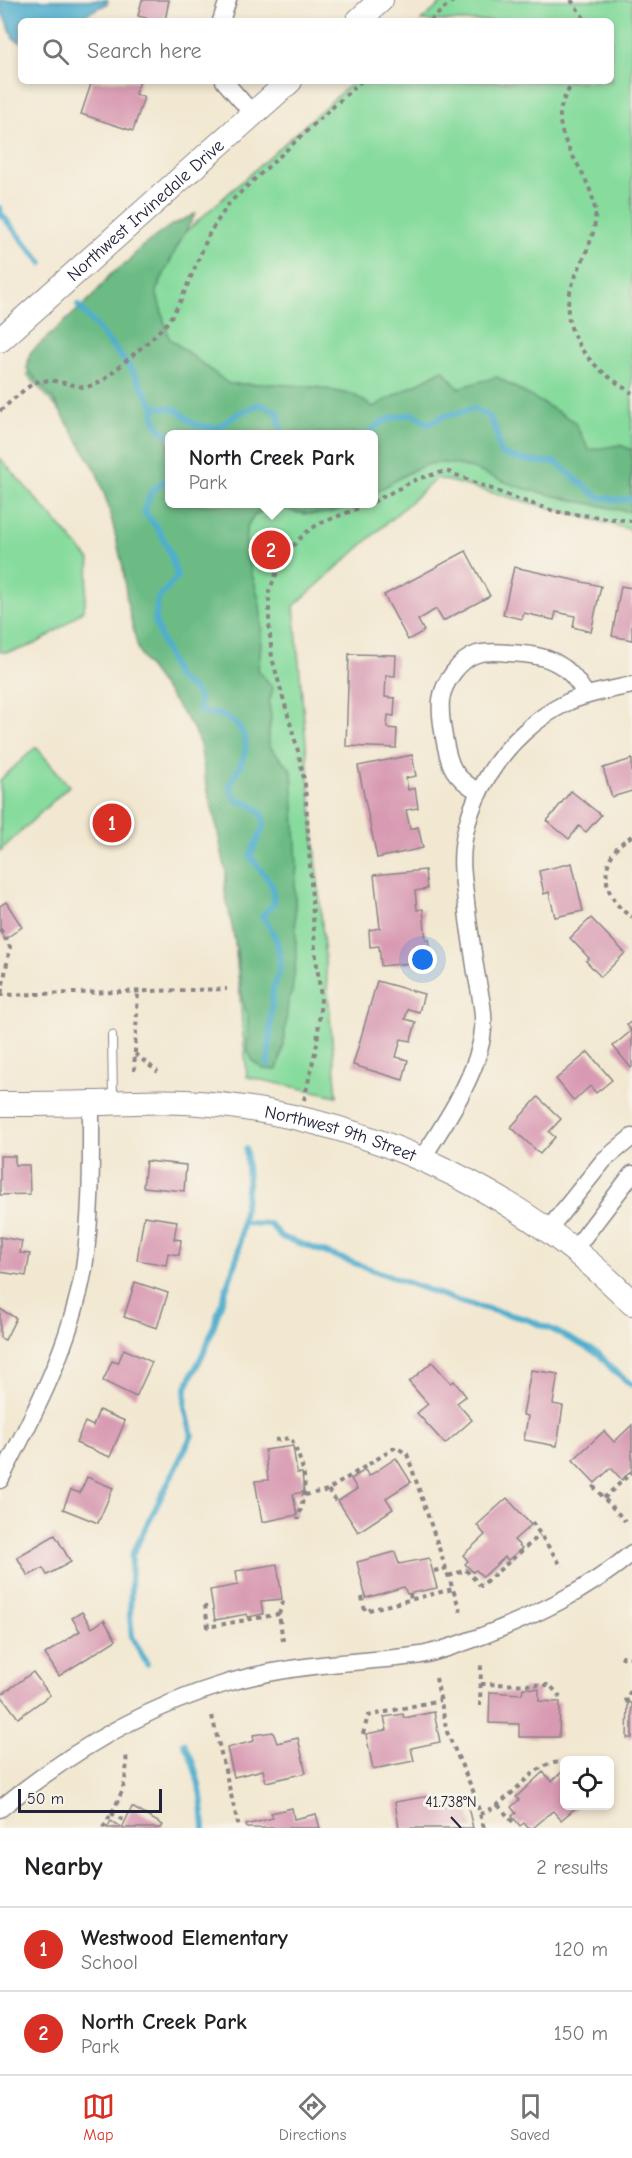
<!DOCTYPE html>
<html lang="en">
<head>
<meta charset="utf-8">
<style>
	:root { --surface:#fff; --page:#f2f2f2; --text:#202124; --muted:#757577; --line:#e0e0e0; --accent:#d93025 }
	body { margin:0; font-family:"Comic Neue",sans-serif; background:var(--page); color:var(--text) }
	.controls { position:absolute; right:18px; bottom:18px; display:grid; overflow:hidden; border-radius:9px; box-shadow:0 3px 9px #0003 }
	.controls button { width:54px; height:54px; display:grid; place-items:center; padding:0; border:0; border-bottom:2px solid var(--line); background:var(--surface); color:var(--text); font:30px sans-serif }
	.scale { position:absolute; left:18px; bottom:15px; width:144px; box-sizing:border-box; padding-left:6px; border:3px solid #22223b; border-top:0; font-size:16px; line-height:21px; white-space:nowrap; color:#22223b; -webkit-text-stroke:4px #f7f3e8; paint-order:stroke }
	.you { position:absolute; left:423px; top:960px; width:21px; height:21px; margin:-15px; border:4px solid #fff; border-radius:50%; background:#1a73e8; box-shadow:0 0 0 9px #1a73e833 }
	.badge { display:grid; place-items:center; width:39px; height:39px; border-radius:50%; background:var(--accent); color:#fff; font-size:20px; font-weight:700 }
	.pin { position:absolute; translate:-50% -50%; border:3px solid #fff; box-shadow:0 2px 6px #0006 }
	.popup { position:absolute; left:165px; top:430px; width:213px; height:78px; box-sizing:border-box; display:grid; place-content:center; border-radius:9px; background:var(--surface); filter:drop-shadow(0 2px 4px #0005); font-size:20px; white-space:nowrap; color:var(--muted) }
	.popup b { font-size:22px; color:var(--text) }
	.popup::after { content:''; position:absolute; left:50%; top:100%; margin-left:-12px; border:12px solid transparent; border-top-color:var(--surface) }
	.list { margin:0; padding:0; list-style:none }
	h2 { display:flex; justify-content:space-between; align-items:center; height:78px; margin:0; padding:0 24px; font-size:26px }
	h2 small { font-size:20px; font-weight:400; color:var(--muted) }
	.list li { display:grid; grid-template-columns:39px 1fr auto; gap:18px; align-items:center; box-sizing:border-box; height:84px; padding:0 24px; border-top:2px solid var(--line) }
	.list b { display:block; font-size:22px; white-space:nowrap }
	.list p { margin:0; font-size:20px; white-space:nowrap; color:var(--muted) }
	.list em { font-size:20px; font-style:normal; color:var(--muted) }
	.icon { flex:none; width:33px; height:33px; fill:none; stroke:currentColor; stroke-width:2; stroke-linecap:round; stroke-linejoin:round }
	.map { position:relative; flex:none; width:632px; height:1828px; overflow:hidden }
	.search { position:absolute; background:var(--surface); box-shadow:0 3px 9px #0003; left:18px; right:18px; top:18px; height:66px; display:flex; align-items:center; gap:15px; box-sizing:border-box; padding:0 21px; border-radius:9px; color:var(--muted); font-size:22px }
	.sheet { height:246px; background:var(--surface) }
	nav { display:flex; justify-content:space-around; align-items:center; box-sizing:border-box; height:84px; border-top:2px solid var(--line); background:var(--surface); font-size:16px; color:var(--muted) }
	nav a { display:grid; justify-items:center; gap:3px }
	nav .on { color:var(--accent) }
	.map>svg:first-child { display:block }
	.green { fill:#86db9d; stroke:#547e6c; stroke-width:1.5; fill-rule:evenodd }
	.forest { fill:#6cbb84; stroke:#476e60; stroke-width:1.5 }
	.water { fill:#4faece; stroke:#386884; stroke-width:1.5 }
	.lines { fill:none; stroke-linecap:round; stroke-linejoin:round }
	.stream { stroke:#4faece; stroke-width:6 }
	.building { fill:#d89ab2 }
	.lane-casing { stroke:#8a8586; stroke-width:10 }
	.street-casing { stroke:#8a8586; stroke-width:19 }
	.secondary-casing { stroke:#8a8586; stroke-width:26 }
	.path { stroke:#8a8586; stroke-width:4; stroke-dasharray:4.5 4.5; stroke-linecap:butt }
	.lane { stroke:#fff; stroke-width:8 }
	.street { stroke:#fff; stroke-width:16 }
	.secondary { stroke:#fff; stroke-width:24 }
	.ticks { fill:none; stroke:#22223b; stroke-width:2 }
	.labels { text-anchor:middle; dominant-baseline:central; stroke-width:6; stroke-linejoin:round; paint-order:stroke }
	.street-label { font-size:18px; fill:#22223b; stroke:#f7f3e8 }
	.ticks-label { font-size:15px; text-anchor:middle; fill:#22223b; stroke:#f7f3e8; stroke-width:6; stroke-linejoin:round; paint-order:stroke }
</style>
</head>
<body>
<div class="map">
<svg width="632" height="1828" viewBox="0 0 632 1828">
	<rect width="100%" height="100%" fill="#f7f3e8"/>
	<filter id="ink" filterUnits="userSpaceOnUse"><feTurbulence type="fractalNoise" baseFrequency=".0167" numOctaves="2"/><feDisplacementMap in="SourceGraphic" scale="12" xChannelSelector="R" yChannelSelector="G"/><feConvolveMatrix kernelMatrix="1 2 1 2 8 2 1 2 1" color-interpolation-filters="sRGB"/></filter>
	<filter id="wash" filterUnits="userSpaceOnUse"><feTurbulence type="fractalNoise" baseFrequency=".008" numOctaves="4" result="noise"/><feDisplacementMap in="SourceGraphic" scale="24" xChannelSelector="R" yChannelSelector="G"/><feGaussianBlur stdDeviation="1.35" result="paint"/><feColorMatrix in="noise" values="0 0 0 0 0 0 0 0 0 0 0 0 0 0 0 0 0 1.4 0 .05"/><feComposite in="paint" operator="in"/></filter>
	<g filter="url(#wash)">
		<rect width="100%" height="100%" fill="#f2e8d1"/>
		<g class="green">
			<path d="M445,0H632V530L437,478L294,606L337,1096L247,1077L202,570L27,374L354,81H611V21H421ZM169,434H373V504H169Z"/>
			<path d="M0,458L90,560L84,609C62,628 31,653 0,652Z"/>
			<path d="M36,747L69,786L0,851V780Z"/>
		</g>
		<path class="forest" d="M195,214L174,253L156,291L169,338L229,384H275L316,387L354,395L373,407L443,370L458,388L497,377L574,421L589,450L620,445L632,450L631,512C595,505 559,498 523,488C492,480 463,458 430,464C410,468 392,485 373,493V434H169V504H352C333,513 317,517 295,512C289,510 279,507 273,508C222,516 257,577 260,606C263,627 261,649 258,670L273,688L269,703L271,718L268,739L271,748L292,771L297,866L295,886L296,959L292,992L288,1001L284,1044L277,1070L263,1069L253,1061L247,1050L248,1018L242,998L237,952L225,892L226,872L217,828L206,783L200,745L192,726L144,661L138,649L127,602L123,568L109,508L96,470L60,411C55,397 37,382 27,369L30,353L93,296L110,275L128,262L140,248L170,226Z"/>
		<path class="water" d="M0,0H108L107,4L86,14L80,21H21V42L13,38C9,22 0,16 0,0Z"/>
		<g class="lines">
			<g class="stream">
				<path d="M0,208L1,214L42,263"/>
				<path d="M78,305L132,370L154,407V417L161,431L169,434"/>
				<path d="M154,407L176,409L195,425L217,428L238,414L259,404L278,412L282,434"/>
				<path d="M369,434C380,419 396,416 414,414L428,424L444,416L474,409L489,416L497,433L500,453C518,461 535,463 555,462L598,497L617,500L632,499"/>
				<path d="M169,477L151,492L144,512C162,531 171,551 177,577L158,599L155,619L160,636L177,678L193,689L200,699L199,710C209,716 211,713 221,715C229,717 235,722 240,729C254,747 239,769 229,785L236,800L250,804L262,813L264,825L250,856L272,885L274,904L262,916C278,934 287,965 273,987L268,1065"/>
				<path d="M244,1223L270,1224L281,1237L302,1244L461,1302L526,1319L553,1330L599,1354L612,1369L632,1385"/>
				<path d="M147,1664L132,1637L130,1615L132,1555L192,1435L185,1407L186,1387L206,1348L238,1254L248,1182L246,1149"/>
				<path d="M184,1743C199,1772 202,1796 204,1828"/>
			</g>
		</g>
		<g id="blocks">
			<g class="building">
				<path d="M142,0H169L165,21H145L146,18L138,16Z"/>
				<path d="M92,81H140L135,94L144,97L133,131L81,114Z"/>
				<path d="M466,551L490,596L443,621L436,609L418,620L424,631L408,640L384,595Z"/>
				<path d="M514,567L601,586L591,632L573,627L575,616L556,612L554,620L524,613L522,619L503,615Z"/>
				<path d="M621,586L632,588V640L612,636Z"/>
				<path d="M349,654L396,655L395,676L386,675L385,697L395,698L394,716L388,715L387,728L397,729L396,748L346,746Z"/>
				<path d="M412,755L416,776L406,778L408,790L415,788L418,808L406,810L410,829L418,827L423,848L377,858L358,766Z"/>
				<path d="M632,759V791L612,797L603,768Z"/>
				<path d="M571,791L601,815L586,832L579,826L569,839L547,821Z"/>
				<path d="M572,863L583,911L555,917L549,892L544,894L539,871Z"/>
				<path d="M425,870L427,889L415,891L417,910L423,909L426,940L429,939L432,961L381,966L379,946L370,947L369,930L380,928L374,875Z"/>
				<path d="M6,902L22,927L5,939L0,932V906Z"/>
				<path d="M591,918L625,953L601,977L586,961L589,958L570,938Z"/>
				<path d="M377,981L424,994L419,1012L408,1009L405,1019L416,1022L411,1041L401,1039L396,1057L408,1060L403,1080L353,1065Z"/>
				<path d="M632,1021V1067L631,1068L613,1046L631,1031L627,1025Z"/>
				<path d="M588,1052L612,1080L596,1093L590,1086L574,1101L556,1079Z"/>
				<path d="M538,1097L561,1119L549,1132L555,1137L540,1154L511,1127Z"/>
				<path d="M0,1156H15V1165H29L30,1194L0,1195Z"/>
				<path d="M146,1161L186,1165L184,1191L143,1187Z"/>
				<path d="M144,1216L177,1221L174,1239L181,1240L179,1255L168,1253L166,1265L137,1260Z"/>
				<path d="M0,1237L22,1241L20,1253L30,1254L26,1276L0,1272Z"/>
				<path d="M135,1282L168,1293L157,1328L124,1317Z"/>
				<path d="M0,1309L16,1318L5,1340L0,1338Z"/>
				<path d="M124,1349L152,1362L136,1397L103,1381L112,1361L118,1363Z"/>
				<path d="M432,1362L451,1383L454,1381L466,1396L457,1403L472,1420L445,1444L417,1413L428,1404L409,1382Z"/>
				<path d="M531,1370L558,1374L553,1404L563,1406L557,1446L524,1440L528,1416L523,1415Z"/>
				<path d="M99,1410L125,1421L110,1457L76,1443L85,1422L93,1426Z"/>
				<path d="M632,1425V1470L622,1480L611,1468L595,1483L573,1460L604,1431L614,1442Z"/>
				<path d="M293,1446L297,1473H302L304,1492L293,1494L297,1515L262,1522L255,1481L268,1480L265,1450Z"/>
				<path d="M396,1458L411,1482L386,1498L393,1509L358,1532L338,1501L357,1489L351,1479L365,1470L369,1476Z"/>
				<path d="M87,1477L113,1488L98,1523L63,1509L71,1490L80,1493Z"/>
				<path d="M507,1498L531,1525L514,1540L522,1548L508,1560L505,1557L483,1577L476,1570L473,1572L465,1564L468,1561L463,1555L485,1535L477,1525Z"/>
				<path d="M55,1535L71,1562L47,1575L43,1568L28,1576L17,1557Z"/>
				<path d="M395,1552L399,1564L429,1558L437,1588L407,1594L404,1587L366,1598L357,1562Z"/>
				<path d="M277,1564L282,1599L261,1601L263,1614L248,1617L247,1614L215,1620L210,1590L238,1585L236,1571Z"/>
				<path d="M82,1612L92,1628L104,1620L116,1640L59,1676L45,1654L80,1631L72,1618Z"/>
				<path d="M33,1672L50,1695L18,1718L1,1695Z"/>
				<path d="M523,1688L539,1689V1701L560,1702L559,1737H519V1724L489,1723L490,1692L522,1694Z"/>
				<path d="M628,1703H632V1738H627Z"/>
				<path d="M434,1712L440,1742L411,1748L414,1761L373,1769L366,1734L387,1730L384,1717L403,1714L404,1718Z"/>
				<path d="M273,1732L277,1743L298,1738L306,1773L266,1782L263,1770L234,1777L227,1748L254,1741L253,1735Z"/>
				<path d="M564,1770V1806H578L561,1820L553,1811L533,1828H528L524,1823L520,1826L512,1816L516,1813L511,1807L519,1800L516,1797L543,1772L552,1781Z"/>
				<path d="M435,1795L438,1807L467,1803L473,1828H399L395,1802Z"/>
				<path d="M132,1807L163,1825L161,1828H107L111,1821L122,1828Z"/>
				<path d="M292,1808L294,1819L316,1814L320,1828H247L246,1825L273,1818L271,1813Z"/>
			</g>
		</g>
	</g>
	<g filter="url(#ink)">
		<use href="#blocks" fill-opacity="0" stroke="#8a8586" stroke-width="1.5"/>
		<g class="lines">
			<defs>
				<path id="lane" d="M112,1035L113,1101"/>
				<g id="street">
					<path d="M221,21L228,0"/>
					<path d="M224,81L253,114"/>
					<path d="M479,792C453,777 449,766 444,737C442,726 440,711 441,700C443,683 460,659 477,654C487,651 499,652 509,653C526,654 544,655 558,664C571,671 578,683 586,694"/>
					<path d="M421,1160C444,1125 480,1071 483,1029C485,1009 478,987 475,966C470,936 466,906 463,876C455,807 505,733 566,703C587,693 610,690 632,685"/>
					<path d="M547,1231L604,1160L632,1137"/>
					<path d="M574,1250L632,1174"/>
					<path d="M0,1480C35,1413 71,1344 84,1268C92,1214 91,1158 91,1103"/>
					<path d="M0,1809C67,1754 140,1709 224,1684C269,1670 316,1665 363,1661C382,1659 402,1658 421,1655C442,1651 462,1643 482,1636C536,1615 587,1591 632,1553"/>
				</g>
				<g id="secondary">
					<path d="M358,21L381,0"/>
					<path id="s1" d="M0,340L290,81"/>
					<path id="s2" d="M0,1104C30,1104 61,1104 91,1103C122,1103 154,1100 186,1102C351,1112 516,1184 632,1303"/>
				</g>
			</defs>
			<use href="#lane" class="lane-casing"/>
			<use href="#street" class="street-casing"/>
			<use href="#secondary" class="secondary-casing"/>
			<g class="path">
				<path d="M571,0L586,21"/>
				<path d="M430,21L454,0"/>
				<path d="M575,81C534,131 589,160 595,210C599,250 558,284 570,324C579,357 605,375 632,393"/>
				<path d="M0,411L25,389L36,382L50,380L83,387L90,386L104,380L150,340L168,322L181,300L210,232L230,202L361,81"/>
				<path d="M373,502L417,479L446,471L512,497L557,512L632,521"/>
				<path d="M632,836C597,855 599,897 632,917"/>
				<path d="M0,929L10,947L1,995"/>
				<path d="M0,995L227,989"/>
				<path d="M135,1054L158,1072"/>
				<path d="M134,1071L138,991"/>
				<path d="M304,1100L317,1044L321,998L315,949L305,784L298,751L272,658L269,624V591L281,563L297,541L309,530L321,523L369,504"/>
				<path d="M275,1440L291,1438C307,1474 308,1483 298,1520"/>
				<path d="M593,1486L625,1521"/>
				<path d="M328,1490L337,1502"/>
				<path d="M305,1495L328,1490L396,1447L407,1454L461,1613"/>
				<path d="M604,1498L632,1472"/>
				<path d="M532,1522L562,1567"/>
				<path d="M434,1571L447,1568"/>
				<path d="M449,1576L466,1570L481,1586L540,1535"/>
				<path d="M410,1594L411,1600"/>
				<path d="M362,1597L365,1611L453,1589"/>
				<path d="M205,1605L208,1627L279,1614"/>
				<path d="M283,1641L279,1614L284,1599"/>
				<path d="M622,1659L623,1656L632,1657"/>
				<path d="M436,1678L447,1732L474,1793L484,1828"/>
				<path d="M481,1684L550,1685L563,1701"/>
				<path d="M628,1703L626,1699L632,1689"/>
				<path d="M480,1706L481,1665"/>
				<path d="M212,1716L239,1828"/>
				<path d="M363,1734L368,1716L440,1700"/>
				<path d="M498,1805L513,1822"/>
				<path d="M111,1813L125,1821"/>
				<path d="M480,1814C488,1811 495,1807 501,1802C519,1789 540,1758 564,1763"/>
				<path d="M103,1828C118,1802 129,1785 126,1753"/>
			</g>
			<use href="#lane" class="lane"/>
			<use href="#street" class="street"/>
			<use href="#secondary" class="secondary"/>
		</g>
	</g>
	<path class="ticks" d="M451,1817L461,1828"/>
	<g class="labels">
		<g class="street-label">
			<text stroke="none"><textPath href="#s1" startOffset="195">Northwest Irvinedale Drive</textPath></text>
			<text stroke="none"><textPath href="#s2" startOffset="344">Northwest 9th Street</textPath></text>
		</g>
	</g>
	<g class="ticks-label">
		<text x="451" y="1807">41.738°N</text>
	</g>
</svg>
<div class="controls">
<button><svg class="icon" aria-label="locate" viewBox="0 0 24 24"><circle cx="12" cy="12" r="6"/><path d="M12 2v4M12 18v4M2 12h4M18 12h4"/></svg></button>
</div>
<div class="scale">50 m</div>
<div class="you"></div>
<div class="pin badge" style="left:112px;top:823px">1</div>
<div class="pin badge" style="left:271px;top:550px">2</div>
<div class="popup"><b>North Creek Park</b>Park</div>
<div class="search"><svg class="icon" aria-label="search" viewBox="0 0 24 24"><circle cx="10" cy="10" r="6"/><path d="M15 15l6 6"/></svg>Search here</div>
</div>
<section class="sheet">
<h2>Nearby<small>2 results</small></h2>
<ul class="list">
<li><span class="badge">1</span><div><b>Westwood Elementary</b><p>School</p></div><em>120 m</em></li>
<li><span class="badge">2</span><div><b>North Creek Park</b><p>Park</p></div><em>150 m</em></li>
</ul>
</section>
<nav>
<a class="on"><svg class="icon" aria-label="map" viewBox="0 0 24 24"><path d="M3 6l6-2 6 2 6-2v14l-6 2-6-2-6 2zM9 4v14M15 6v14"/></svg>Map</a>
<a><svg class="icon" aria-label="directions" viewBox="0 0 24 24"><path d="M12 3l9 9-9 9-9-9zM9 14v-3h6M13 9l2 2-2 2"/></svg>Directions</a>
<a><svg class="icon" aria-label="saved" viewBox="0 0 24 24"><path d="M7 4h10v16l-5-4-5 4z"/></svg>Saved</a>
</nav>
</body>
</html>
